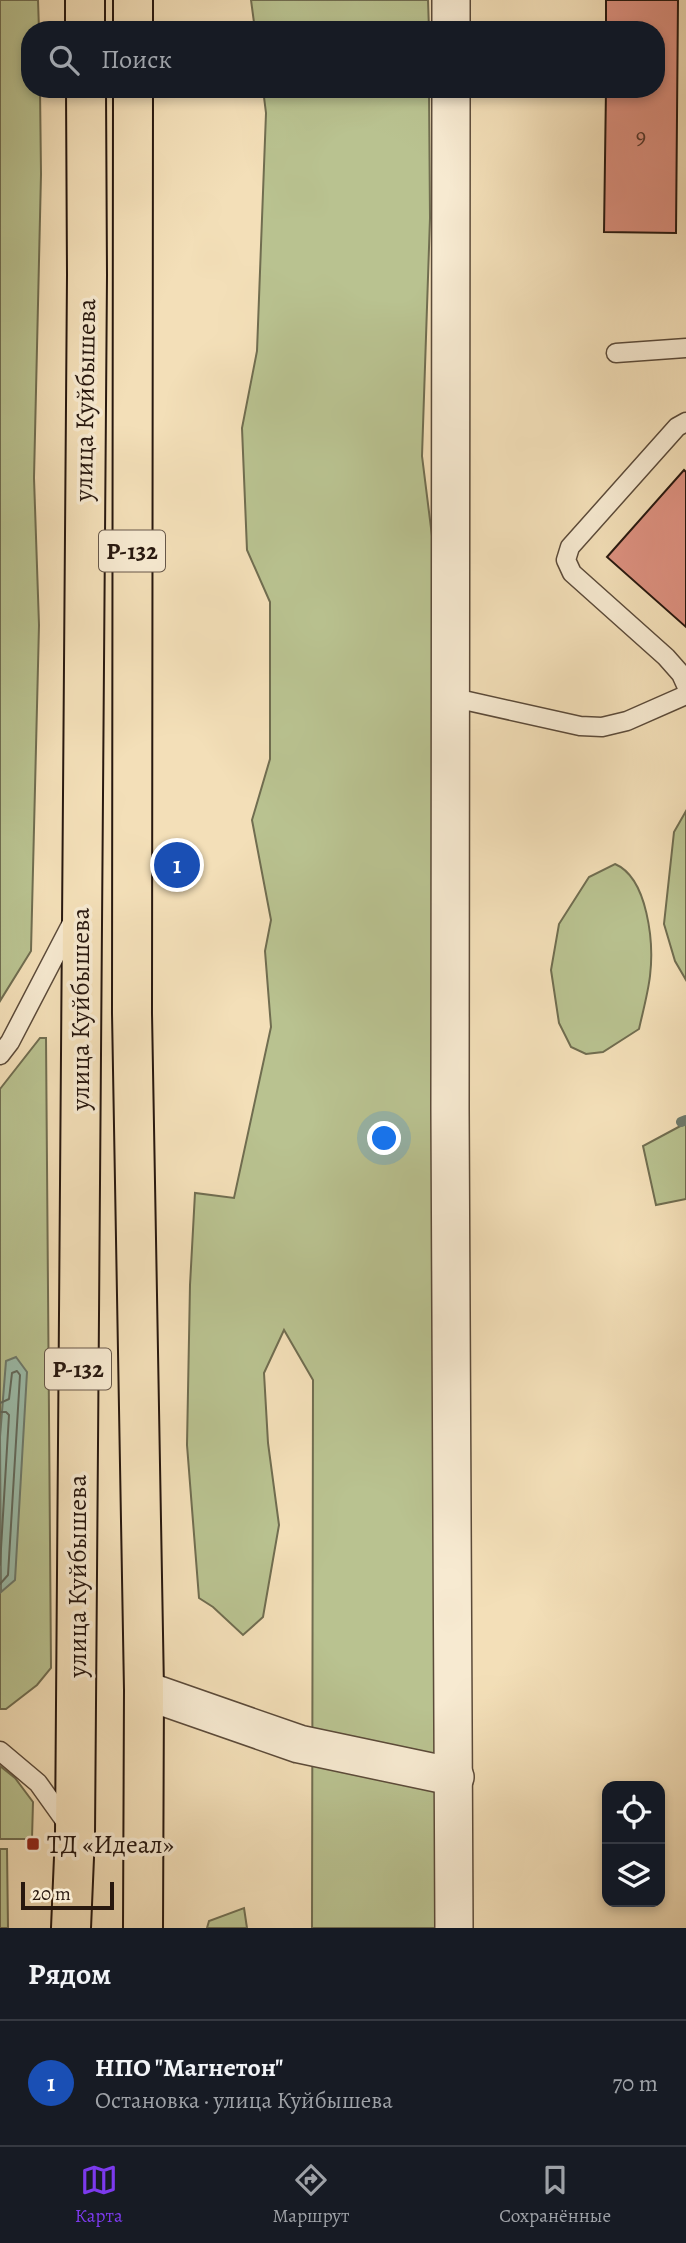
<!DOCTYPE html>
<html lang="ru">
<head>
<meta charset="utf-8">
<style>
	:root { --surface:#171b24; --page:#20242c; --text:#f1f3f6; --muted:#9ea1a6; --line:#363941; --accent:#7c3aed }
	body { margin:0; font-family:Alegreya,serif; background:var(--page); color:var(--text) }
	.controls { position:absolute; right:21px; bottom:21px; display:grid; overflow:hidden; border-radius:14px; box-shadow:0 4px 10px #0003 }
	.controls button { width:63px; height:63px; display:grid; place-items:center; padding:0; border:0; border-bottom:2px solid var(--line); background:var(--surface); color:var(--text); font:35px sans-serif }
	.scale { position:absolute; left:21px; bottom:18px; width:93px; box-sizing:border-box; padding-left:7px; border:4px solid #28180f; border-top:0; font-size:19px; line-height:24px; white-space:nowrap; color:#28180f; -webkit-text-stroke:5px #f7ead1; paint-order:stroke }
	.you { position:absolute; left:385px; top:1139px; width:24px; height:24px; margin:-18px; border:5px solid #fff; border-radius:50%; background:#1a73e8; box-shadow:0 0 0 10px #1a73e833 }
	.badge { display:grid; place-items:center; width:46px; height:46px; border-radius:50%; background:var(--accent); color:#fff; font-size:23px; font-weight:700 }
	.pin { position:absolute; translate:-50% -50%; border:4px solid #fff; box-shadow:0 2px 7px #0006 }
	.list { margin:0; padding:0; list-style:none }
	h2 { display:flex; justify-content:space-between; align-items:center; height:91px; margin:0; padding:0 28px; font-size:30px }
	h2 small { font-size:23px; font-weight:400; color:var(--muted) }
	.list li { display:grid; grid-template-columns:46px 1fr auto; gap:21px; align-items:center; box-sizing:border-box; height:126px; padding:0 28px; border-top:2px solid var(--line) }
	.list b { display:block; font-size:26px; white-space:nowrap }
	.list p { margin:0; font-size:23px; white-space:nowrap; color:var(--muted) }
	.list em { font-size:23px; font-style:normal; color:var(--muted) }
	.icon { flex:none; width:38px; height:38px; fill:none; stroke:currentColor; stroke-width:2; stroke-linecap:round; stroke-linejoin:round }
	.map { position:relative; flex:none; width:686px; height:1928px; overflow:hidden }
	.search { position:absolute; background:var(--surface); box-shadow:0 4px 10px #0003; left:21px; right:21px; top:21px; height:77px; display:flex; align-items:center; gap:18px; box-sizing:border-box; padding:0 24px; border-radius:28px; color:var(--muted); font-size:26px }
	.sheet { height:217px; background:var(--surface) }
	nav { display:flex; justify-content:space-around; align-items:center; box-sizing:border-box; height:98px; border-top:2px solid var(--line); background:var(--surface); font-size:19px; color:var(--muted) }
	nav a { display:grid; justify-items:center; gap:4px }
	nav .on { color:var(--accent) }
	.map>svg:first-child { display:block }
	.green { fill:#b9c290; stroke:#706d50; stroke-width:2 }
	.water { fill:#9cbdab; stroke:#6e7b6d; stroke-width:2 }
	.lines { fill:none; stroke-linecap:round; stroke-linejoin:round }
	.shore { stroke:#626a5d; stroke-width:2 }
	.stream { stroke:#6e7b6d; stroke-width:10 }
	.building { fill:#dc907f; stroke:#28180f; stroke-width:2 }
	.service-casing { stroke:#5b4a39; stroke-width:21 }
	.minor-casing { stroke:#5b4a39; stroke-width:40 }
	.trunk-casing { stroke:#28180f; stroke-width:42 }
	.service { stroke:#f7ead1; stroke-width:18 }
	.minor { stroke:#f7ead1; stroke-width:37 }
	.trunk { stroke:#f3dfb8; stroke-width:38 }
	.poi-dot { fill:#8f2418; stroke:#f7ead1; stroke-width:2.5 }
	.labels { text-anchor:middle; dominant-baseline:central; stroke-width:7; stroke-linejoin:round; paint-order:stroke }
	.number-label { font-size:23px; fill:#55362b }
	.shield { fill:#f7ead1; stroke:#665749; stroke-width:2 }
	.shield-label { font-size:24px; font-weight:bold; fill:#28180f }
	.street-label { font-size:26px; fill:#28180f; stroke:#f7ead1 }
	.poi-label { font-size:26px; fill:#28180f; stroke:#f7ead1; text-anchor:start }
</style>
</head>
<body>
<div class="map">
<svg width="686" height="1928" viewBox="0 0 686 1928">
	<rect width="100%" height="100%" fill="#f3dfb8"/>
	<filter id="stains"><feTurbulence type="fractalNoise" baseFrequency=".00286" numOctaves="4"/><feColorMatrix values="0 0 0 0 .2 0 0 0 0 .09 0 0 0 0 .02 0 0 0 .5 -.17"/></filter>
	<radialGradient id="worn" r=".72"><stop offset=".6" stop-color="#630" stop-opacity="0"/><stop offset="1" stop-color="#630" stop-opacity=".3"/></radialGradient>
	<g class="green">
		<path d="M0,0H38L39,30H30V89H40L41,174L34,478L39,625L31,951L0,1001Z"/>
		<path d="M251,0H428L429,30H255Z"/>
		<path d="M263,89H429L430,218L422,456L437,576L438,1928H312L313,1380L284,1330L264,1373L268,1443L279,1525L263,1617L243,1635L213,1607L199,1598L187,1445L190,1285L195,1193L234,1198L271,1027L265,951L271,920L252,820L270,759V602L247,550L242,428L257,351L266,113Z"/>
		<path d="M686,811V980L675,961L664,924L674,832Z"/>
		<path d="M615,864C648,878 654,943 650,976C648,993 643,1011 639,1029L603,1052L586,1054L571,1047L559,1023L551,970L559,924L589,877Z"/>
		<path d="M40,1038H46L51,1668L37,1685L6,1709H0V1089Z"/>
		<path d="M686,1123V1199L656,1205L643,1146Z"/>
		<path d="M0,1766L15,1778L33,1802L32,1839H0Z"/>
		<path d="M0,1849H7L8,1928H0Z"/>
		<path d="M244,1908L247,1928H207L209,1921Z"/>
	</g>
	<path class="water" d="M16,1357L27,1372L15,1580L1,1592L0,1437L6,1361Z"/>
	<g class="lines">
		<g class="shore">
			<path d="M0,1403L9,1399L12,1373L17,1371L20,1375L8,1575L0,1584"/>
			<path d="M0,1412H6L9,1415L0,1565"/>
		</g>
		<path class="stream" d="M681,1122L686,1120"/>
	</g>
	<g class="building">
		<path d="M606,0H678L676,233L604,232L606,89H656V30H606Z"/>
		<path d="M684,470L686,472V627L607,557Z"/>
	</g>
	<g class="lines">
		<defs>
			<g id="service">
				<path d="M616,353L686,348"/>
				<path d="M686,422L677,427L570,547L566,560L572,573L666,657L681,674L686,685"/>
				<path d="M450,697L580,726L602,727L627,721L686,695"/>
				<path d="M0,1055L10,1042L73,921"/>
				<path d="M0,1751L38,1783L68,1825"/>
			</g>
			<g id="minor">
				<path d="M451,30V0"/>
				<path d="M451,89L450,1109L454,1928"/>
				<path d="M144,1690L299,1744L455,1777"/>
			</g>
			<g id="trunk">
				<path d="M85,0V30"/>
				<path d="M133,30V0"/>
				<path d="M133,89L132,1013L144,1690L143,1928"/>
				<path d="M71,1928L75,1834L87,275L86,89"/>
			</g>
		</defs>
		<use href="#service" class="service-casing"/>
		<use href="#minor" class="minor-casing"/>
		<use href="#trunk" class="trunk-casing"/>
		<use href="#service" class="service"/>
		<use href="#minor" class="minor"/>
		<use href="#trunk" class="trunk"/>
	</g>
	<rect class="poi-dot" x="26" y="1837" width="14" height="14" rx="3.5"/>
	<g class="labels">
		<g class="number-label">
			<text x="641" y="136">9</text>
		</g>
		<g class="shield">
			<rect x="99" y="530.5" width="66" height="41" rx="5"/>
			<rect x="45" y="1348.5" width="66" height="41" rx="5"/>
		</g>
		<g class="shield-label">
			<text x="132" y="551">Р-132</text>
			<text x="78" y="1369">Р-132</text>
		</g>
		<g class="street-label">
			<text transform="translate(85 400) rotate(-89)">улица Куйбышева</text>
			<text transform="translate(80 1009) rotate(-90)">улица Куйбышева</text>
			<text transform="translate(77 1576) rotate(-90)">улица Куйбышева</text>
		</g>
		<g class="poi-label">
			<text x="47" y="1844">ТД «Идеал»</text>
		</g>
	</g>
	<rect width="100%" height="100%" filter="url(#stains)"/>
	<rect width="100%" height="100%" fill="url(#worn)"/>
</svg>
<div class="controls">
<button><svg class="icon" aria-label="locate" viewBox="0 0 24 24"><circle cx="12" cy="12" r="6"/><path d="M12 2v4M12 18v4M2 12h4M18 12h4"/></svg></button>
<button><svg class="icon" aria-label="layers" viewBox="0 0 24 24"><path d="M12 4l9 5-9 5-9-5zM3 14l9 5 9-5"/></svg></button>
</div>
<div class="scale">20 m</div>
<div class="you"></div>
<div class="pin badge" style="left:177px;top:865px;background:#1a4fb4">1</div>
<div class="search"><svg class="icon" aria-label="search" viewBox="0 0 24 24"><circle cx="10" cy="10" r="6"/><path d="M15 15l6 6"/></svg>Поиск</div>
</div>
<section class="sheet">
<h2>Рядом<small></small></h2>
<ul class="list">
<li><span class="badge" style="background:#1a4fb4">1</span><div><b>НПО &quot;Магнетон&quot;</b><p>Остановка · улица Куйбышева</p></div><em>70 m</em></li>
</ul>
</section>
<nav>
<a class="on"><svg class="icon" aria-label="map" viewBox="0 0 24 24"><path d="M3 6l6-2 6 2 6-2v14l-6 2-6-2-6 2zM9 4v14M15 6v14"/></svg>Карта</a>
<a><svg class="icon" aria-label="directions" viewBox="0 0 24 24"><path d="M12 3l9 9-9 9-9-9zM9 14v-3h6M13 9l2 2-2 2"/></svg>Маршрут</a>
<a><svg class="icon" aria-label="saved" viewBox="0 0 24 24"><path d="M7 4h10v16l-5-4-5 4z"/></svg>Сохранённые</a>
</nav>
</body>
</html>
